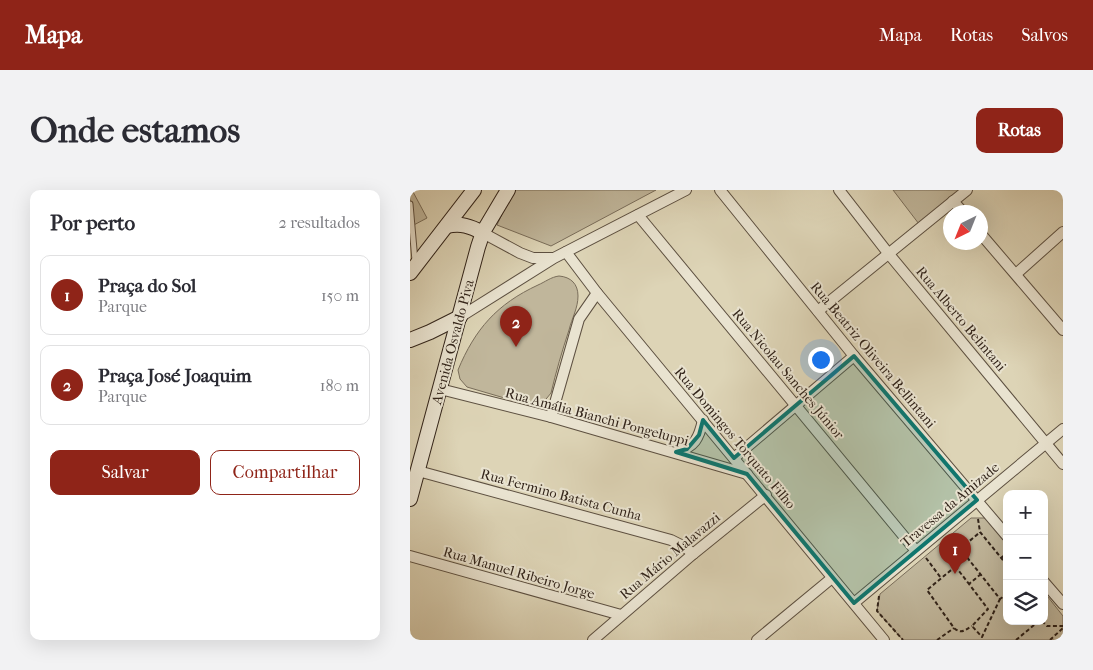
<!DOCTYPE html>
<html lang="pt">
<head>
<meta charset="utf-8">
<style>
	:root { --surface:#fff; --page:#f2f2f3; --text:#2b2b33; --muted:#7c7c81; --line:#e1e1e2; --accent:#8f2418 }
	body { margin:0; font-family:"IM FELL French Canon",serif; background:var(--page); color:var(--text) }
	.controls { position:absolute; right:15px; bottom:15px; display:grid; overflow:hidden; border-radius:10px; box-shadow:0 5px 20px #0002 }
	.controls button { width:45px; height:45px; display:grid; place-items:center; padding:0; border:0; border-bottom:1px solid var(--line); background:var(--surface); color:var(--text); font:25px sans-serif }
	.compass { position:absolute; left:533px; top:15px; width:45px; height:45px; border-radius:50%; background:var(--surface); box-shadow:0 5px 20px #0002; rotate:223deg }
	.you { position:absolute; left:410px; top:169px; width:18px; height:18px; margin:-12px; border:4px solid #fff; border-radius:50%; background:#1a73e8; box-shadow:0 0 0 8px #1a73e833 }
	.badge { display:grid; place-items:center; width:32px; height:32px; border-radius:50%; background:var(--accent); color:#fff; font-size:16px; font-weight:700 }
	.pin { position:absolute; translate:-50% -41px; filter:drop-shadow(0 1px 2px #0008) }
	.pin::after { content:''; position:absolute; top:26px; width:18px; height:15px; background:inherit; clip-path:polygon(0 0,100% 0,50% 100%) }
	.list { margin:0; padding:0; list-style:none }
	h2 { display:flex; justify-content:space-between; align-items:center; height:65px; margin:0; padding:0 20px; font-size:21px }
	h2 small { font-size:16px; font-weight:400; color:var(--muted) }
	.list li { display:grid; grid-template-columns:32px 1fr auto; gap:15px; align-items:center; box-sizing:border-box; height:80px; margin:0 10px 10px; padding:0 10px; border:1px solid var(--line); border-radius:10px }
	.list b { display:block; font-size:19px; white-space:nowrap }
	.list p { margin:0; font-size:16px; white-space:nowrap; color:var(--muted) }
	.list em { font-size:16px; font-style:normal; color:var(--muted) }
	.actions { display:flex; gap:10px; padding:15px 20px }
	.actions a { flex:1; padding:11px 0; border:1px solid var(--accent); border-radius:10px; text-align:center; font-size:18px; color:var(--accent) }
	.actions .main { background:var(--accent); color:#fff }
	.icon { flex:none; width:28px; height:28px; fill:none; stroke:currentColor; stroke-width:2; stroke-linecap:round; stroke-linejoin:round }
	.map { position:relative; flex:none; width:653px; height:450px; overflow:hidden; border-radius:10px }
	header { display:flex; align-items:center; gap:30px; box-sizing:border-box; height:70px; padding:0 25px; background:var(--accent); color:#fff }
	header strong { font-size:24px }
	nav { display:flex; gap:28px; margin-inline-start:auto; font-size:18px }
	.intro { display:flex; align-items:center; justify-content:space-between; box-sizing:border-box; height:120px; padding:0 30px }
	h1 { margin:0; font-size:35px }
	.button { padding:12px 22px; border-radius:10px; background:var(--accent); color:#fff; font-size:18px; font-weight:700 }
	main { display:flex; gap:30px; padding:0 30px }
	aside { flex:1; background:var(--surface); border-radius:10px; box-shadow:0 5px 20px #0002 }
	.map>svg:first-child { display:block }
	.green { fill:#c0b69b; stroke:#796d5a }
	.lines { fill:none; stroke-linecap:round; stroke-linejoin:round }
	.lane-casing { stroke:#5d5041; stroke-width:7 }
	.street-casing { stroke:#5d5041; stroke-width:12 }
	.secondary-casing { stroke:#32241a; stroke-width:16 }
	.path { stroke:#32241a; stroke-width:2; stroke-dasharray:4 2.5; stroke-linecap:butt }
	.lane { stroke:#e9e3d0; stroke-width:5 }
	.street { stroke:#e9e3d0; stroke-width:10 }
	.secondary { stroke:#e9e3d0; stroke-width:14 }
	.marked { fill:#0f766e; fill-opacity:0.2; stroke:#0f766e; stroke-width:4; stroke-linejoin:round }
	.labels { text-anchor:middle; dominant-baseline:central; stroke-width:4; stroke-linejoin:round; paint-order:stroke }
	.street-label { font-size:14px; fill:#32241a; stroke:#e9e3d0 }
</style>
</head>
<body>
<header>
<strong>Mapa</strong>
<nav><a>Mapa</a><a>Rotas</a><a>Salvos</a></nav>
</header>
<div class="intro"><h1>Onde estamos</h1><a class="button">Rotas</a></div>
<main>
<aside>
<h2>Por perto<small>2 resultados</small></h2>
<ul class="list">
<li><span class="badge">1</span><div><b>Praça do Sol</b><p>Parque</p></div><em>150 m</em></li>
<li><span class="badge">2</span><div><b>Praça José Joaquim</b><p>Parque</p></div><em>180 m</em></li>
</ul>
<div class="actions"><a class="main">Salvar</a><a>Compartilhar</a></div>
</aside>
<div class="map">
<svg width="653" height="450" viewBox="0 0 653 450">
	<rect width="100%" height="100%" fill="#ddd4b6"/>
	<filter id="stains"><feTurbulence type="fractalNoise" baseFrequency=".004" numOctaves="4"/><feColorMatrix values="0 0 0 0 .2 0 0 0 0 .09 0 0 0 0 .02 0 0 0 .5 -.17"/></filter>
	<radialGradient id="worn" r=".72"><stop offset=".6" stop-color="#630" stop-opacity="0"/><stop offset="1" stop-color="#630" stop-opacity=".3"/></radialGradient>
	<g class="green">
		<path d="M0,0H2L17,28L0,37Z"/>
		<path d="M103,0H246L141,56L87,35Z"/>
		<path d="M483,0H552L509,34Z"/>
		<path d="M149,86C161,87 168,94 168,106C168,118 162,128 159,140C152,161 146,182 141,203L132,214L125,217L57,197L50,189L48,180C65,139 87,114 128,95C135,92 141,87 149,86Z"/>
		<path d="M561,328H576L597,355V431H634V402L653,426V445L647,450H493L467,421L470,404Z"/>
	</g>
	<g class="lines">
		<defs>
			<path id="lane" d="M0,14L5,71"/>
			<g id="street">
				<path d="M310,0L444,166L597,346"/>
				<path d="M429,0L478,63L653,274"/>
				<path d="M543,11L553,22"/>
				<path d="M228,25L506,361"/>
				<path d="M73,43L110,63L123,68H143"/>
				<path d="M570,43L653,140"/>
				<path d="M156,62L187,103L474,450"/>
				<path d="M606,84L653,42"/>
				<path d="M408,121L557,0"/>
				<path d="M50,127L144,68L276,0"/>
				<path d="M30,199L141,227L337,284"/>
				<path d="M141,227L169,129L187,103"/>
				<path d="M266,262C285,257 289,248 293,230"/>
				<path d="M324,268L444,166"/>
				<path d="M8,281L261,350L275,357L283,364"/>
				<path d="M0,366L211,425"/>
				<path d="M634,392L653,414"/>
				<path d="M444,413L653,239"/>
				<path d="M183,450L283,364L356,305"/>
				<path d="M347,450L422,388"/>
			</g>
			<g id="secondary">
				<path d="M37,36C51,33 60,36 73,43"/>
				<path d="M0,83L64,0"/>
				<path d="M0,150L20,142L50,127"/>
				<path d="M0,309L68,57L73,42L98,0"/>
			</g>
		</defs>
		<use href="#lane" class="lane-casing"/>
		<use href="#street" class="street-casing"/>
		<use href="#secondary" class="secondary-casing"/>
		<g class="path">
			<path d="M568,329L570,342L597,375"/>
			<path d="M541,347L590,409L597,404"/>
			<path d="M550,359L569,343"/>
			<path d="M553,363L542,372L559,394"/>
			<path d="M516,368L531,388"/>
			<path d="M591,368L597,363"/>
			<path d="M546,376L517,400L544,438C551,444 554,441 562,436"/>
			<path d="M571,384L559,394L578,419L562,436L572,447L590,409"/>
			<path d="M469,406L467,421L493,450"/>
			<path d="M632,431L637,436H653"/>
			<path d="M527,450L544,438"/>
			<path d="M606,450L629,431"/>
			<path d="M640,450L653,438"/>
		</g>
		<use href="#lane" class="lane"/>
		<use href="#street" class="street"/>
		<use href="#secondary" class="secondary"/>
	</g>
	<path class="marked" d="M444,166L567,310L444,413L337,284L266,262L277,259L289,245L293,230L324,268Z"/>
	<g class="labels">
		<g class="street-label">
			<text transform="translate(551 129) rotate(50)">Rua Alberto Belintani</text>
			<text transform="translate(43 152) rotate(-75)">Avenida Osvaldo Piva</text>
			<text transform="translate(463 165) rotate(50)">Rua Beatriz Oliveira Bellintani</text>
			<text transform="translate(378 184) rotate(50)">Rua Nicolau Sanches Júnior</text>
			<text transform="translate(187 227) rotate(15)">Rua Amália Bianchi Pongeluppi</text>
			<text transform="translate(325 248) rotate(50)">Rua Domingos Torquato Filho</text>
			<text transform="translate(151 305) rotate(15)">Rua Fermino Batista Cunha</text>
			<text transform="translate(540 315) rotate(-40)">Travessa da Amizade</text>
			<text transform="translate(260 366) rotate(-40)">Rua Mário Malavazzi</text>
			<text transform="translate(109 383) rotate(16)">Rua Manuel Ribeiro Jorge</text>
		</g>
	</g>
	<rect width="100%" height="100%" filter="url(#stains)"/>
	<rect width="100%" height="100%" fill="url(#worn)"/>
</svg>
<div class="controls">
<button>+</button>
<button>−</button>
<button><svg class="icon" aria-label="layers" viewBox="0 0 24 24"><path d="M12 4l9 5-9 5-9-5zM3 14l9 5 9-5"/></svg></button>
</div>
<svg class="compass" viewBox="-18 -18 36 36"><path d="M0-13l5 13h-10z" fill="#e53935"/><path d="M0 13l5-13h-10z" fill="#7c7c81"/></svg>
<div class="you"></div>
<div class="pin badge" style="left:545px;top:384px">1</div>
<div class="pin badge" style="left:106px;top:157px">2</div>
</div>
</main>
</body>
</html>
